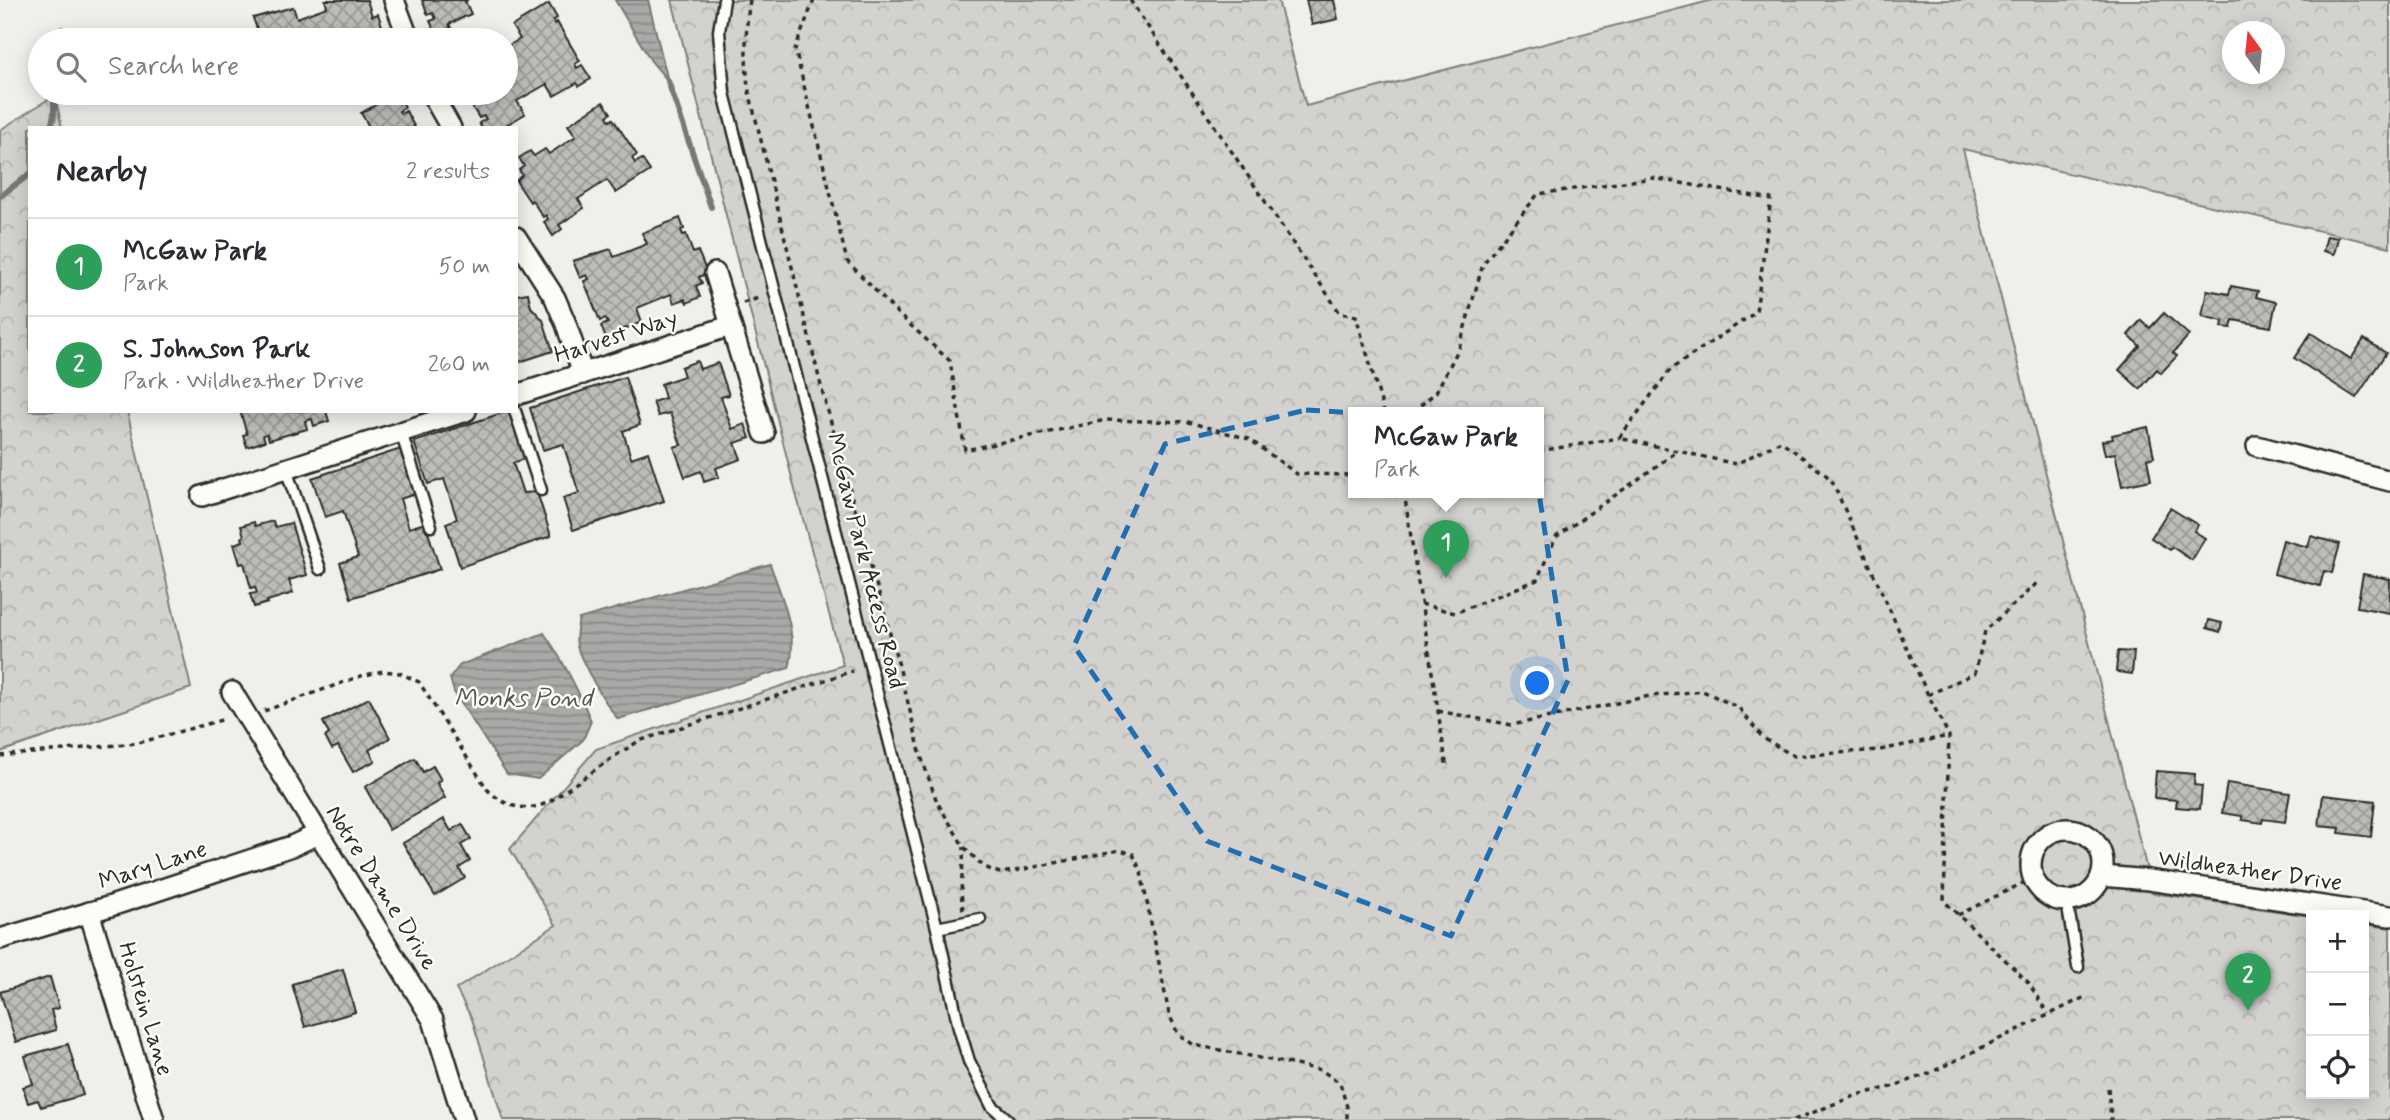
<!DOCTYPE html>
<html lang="en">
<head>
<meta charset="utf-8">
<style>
	:root { --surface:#fff; --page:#f2f2f3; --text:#2b2b33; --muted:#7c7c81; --line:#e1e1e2; --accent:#0b8043 }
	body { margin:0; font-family:Mynerve,sans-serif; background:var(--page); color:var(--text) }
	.controls { position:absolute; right:21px; bottom:21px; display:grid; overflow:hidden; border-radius:0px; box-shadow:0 4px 18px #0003 }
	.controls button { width:63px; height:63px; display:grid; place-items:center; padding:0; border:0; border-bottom:2px solid var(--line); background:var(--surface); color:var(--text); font:35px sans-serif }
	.compass { position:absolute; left:2222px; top:21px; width:63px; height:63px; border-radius:50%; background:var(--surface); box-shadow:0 4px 18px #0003; rotate:345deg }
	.you { position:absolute; left:1538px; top:684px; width:24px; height:24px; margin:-18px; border:5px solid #fff; border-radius:50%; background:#1a73e8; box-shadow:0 0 0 10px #1a73e833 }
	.badge { display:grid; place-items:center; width:46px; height:46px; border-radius:50%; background:var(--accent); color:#fff; font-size:23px; font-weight:700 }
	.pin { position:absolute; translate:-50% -58px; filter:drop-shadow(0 2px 4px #0008) }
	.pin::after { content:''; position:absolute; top:37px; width:24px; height:21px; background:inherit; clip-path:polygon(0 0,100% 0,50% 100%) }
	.popup { position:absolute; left:1348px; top:407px; width:196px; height:91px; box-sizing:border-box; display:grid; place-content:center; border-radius:0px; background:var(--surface); filter:drop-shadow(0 2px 5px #0005); font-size:23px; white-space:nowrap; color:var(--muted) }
	.popup b { font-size:26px; color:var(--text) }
	.popup::after { content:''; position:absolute; left:50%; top:100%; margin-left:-14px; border:14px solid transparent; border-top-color:var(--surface) }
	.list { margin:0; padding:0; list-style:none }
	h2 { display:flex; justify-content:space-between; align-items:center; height:91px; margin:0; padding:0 28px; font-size:30px }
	h2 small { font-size:23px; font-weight:400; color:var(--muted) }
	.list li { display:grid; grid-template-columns:46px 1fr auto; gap:21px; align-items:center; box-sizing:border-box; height:98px; padding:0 28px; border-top:2px solid var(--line) }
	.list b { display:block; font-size:26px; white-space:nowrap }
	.list p { margin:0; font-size:23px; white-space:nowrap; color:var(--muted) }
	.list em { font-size:23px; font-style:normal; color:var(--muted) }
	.icon { flex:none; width:38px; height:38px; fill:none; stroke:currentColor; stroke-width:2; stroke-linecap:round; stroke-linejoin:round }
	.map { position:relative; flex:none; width:2390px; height:1120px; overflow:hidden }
	.search { position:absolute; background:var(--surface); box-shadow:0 4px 18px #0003; left:28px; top:28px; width:490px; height:77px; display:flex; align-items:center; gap:18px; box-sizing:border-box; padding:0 24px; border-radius:38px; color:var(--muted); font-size:26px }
	.panel { position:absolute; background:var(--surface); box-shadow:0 4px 18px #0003; left:28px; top:126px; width:490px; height:287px; border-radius:0px }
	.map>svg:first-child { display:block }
	.forest { fill:url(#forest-crowns); stroke:#7f7e7d; stroke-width:2; fill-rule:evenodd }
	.water { fill:url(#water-rules); stroke:#777775; stroke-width:2 }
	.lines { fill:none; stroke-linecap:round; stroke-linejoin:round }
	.stream { stroke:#777775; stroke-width:6 }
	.building { fill:url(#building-cross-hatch); stroke:#2b2b2b; stroke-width:2 }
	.service-casing { stroke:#2b2b2b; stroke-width:15 }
	.minor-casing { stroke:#2b2b2b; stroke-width:24 }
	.path { stroke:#2b2b2b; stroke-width:3.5; stroke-dasharray:5 5; stroke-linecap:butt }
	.service { stroke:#fdfcf7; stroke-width:10 }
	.minor { stroke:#fdfcf7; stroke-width:19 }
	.marked { fill:none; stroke:#1f6fb2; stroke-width:5; stroke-dasharray:14 9; stroke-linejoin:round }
	.labels { text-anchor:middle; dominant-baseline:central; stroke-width:5; stroke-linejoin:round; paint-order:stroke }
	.street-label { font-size:24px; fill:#2b2b2b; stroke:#fdfcf7 }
	.water-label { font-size:26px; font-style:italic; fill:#575756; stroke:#fdfcf7 }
</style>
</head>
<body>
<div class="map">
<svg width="2390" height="1120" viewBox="0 0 2390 1120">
	<defs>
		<pattern id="forest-crowns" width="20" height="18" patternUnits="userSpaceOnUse" patternTransform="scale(1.75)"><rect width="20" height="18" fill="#d3d2cf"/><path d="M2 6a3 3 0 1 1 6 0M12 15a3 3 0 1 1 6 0" fill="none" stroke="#b5b4b2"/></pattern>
		<pattern id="water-rules" width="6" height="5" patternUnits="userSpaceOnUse" patternTransform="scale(1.75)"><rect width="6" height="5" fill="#aaa9a7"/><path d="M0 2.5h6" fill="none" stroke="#8b8a88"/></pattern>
		<pattern id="building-cross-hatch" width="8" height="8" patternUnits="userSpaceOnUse" patternTransform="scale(1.75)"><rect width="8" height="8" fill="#bdbcb8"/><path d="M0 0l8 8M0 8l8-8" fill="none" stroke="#9a9996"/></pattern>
	</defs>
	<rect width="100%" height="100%" fill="#f0efeb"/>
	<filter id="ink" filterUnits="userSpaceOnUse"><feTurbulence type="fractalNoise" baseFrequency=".0143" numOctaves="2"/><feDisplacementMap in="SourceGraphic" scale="14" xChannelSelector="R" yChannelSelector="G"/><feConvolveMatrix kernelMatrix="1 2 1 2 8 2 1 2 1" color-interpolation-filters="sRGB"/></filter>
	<g filter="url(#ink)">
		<g class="forest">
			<path d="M672,0H1278L1306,106L1713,0H2390V247L1963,149L2153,893L2311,916V1094H2364V924L2390,928V1120H503L472,1019L456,989L556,925L510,849L596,749L843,665L795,490ZM2232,32H2274V74H2232ZM1353,412H1539V492H1353Z"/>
			<path d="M55,95L62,128H30V411H127L191,688L0,752V130Z"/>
		</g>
		<g class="water">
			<path d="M615,0H648L668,81L651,61Z"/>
			<path d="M770,564C781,595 799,635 789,668L618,719C606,705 582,664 577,646C575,637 577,628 579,619Z"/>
			<path d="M544,633C564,661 578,690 591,721L583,740L538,779L507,774L454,692L450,678L460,665Z"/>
		</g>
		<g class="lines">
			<g class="stream">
				<path d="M59,40L62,29"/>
				<path d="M668,81L711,207"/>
				<path d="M51,128L54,114V93"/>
				<path d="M0,196L30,174"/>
			</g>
		</g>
		<g class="building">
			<path d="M325,0H367L372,16L378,14L386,38L379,40H263L261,37L266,35L265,32L259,34L253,18L293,7L297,18L327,7Z"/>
			<path d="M422,0H468L465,1L471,14L449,24L451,28L436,34L430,21L436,19L433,13L428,15Z"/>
			<path d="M1306,0H1334L1338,19L1312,25Z"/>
			<path d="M549,4L557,18L553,21L554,24L557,22L580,61L575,64L577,68L582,65L591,79L579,86L577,83L554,96L547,84L517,101L525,114L501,128H482L479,123L486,119L484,116L479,118L468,100L466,101L461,93H506V47L520,39L512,26Z"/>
			<path d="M397,93L405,107L399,111L401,114L406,111L415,128H370L361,113Z"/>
			<path d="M603,102L611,113L607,116L610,121L613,119L637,155L632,158L635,163L642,159L650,171L616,193L607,180L578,199L584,208L559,225L562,229L553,236L544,222L548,219L546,215L543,217L532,200L530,202L516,181L522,175L519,170L524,166L519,158L530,151L534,156L545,149L549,154L576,136L568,125Z"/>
			<path d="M680,218L684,229L681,230L683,235L686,234L693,253L698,251L707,273L699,277L702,283L696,286L700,297L687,303L685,299L674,303L671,294L637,308L642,322L619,331L621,335L607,341L601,326L608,323L605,318L600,321L584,281L589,279L587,275L580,278L573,261L611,249L614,257L647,244L642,233Z"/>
			<path d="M2327,236L2338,238L2334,254L2323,251Z"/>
			<path d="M2231,286L2258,291L2256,297L2276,302L2271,327L2233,320L2231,328L2222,327L2223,321L2202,316L2207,290L2229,294Z"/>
			<path d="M528,293L531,307L543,320L553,351L516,363V295Z"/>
			<path d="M2164,313L2189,335L2173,353L2177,356L2161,373L2157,369L2140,389L2119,370L2140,346L2128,335L2141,320L2150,328Z"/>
			<path d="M2311,333L2351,359L2364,339L2386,353L2356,398L2294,358Z"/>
			<path d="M697,361L700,369L718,363L729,395L721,397L732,429L745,424L750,438L735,443L741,459L716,468L719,477L704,482L701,471L685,477L674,447L681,445L670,413L658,416L653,402L665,398L661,384L684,376L681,367Z"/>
			<path d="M625,377L640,425L623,431L631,458L648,452L664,501L573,530L563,498L579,493L563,444L543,450L530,408Z"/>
			<path d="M240,411H326L329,421L314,426L312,419L305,421L307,429L269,440L267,434L263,435L265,441L247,447L243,435L247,434Z"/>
			<path d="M508,411H513L529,457L513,463L523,493L537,492L551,536L460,567L446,523L457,519L444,479L428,484L414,442Z"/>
			<path d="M2148,427L2154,457L2147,459L2151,480L2122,486L2115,453L2105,455L2102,441L2113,439L2112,435Z"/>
			<path d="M401,449L415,494L400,499L409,528L425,523L440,569L351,598L340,563L358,557L343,511L325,517L312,478Z"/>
			<path d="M2170,508L2198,525L2194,531L2205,538L2192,560L2172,547L2170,550L2151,538Z"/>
			<path d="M273,521L275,527L291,523L307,575L289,580L293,593L267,601L268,603L254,607L250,594L257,593L255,587L251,588L244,563L240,564L234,544L243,541L242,537L244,536L241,526L254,522L255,526Z"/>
			<path d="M2311,536L2340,544L2332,573L2324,571L2320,586L2274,574L2283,540L2308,547Z"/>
			<path d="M2363,574L2390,579V613L2357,607Z"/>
			<path d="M2209,620L2222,623L2220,632L2207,628Z"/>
			<path d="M2118,651L2134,652L2132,674L2116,672Z"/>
			<path d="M369,698L390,738L369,750L375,761L353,772L338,746L332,749L325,737L329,734L323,722Z"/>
			<path d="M415,758L423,772L433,766L441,780L437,783L445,798L389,830L365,787Z"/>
			<path d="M2156,771L2195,774L2194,785L2202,786L2200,809L2176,807L2177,800L2154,798Z"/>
			<path d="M2227,783L2290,793L2285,822L2263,819L2262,823L2242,820V816L2222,813Z"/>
			<path d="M2323,795L2375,801L2371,837L2339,833L2340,828L2319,826Z"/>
			<path d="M444,819L451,831L462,824L471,839L461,845L470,861L459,868L465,878L435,896L403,843Z"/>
			<path d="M343,969L355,1012L305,1027L292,984Z"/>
			<path d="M50,977L59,1008L51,1010L56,1030L16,1042L0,992Z"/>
			<path d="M68,1044L83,1095L41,1107L38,1100L28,1103L23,1087L33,1084L25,1056Z"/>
		</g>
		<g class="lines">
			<defs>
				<g id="service">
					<path d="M724,0L719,31L724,93L937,928L959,1028L969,1061L992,1106L1008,1120"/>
					<path d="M515,411L541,490"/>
					<path d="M401,432L431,526"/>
					<path d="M286,469L320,569"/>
					<path d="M2067,902L2078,967"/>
					<path d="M937,928L980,919"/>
				</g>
				<g id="minor">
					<path d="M394,0L409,40"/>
					<path d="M431,93L451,128"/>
					<path d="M516,237L555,298L566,324L583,374"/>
					<path d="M715,273L764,433"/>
					<path d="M516,395L730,326"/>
					<path d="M2257,446L2390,481"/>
					<path d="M202,496L466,411"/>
					<path d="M232,692L433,1020L464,1120"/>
					<circle cx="2067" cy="865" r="36"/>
					<path d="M2102,876L2149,880L2390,916"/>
					<path d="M89,912L154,1120"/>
					<path d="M0,939L114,905L292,846L318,834"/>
				</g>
			</defs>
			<use href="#service" class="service-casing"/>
			<use href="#minor" class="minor-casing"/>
			<g class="path">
				<path d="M750,0C745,30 745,57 748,87L822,390L899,666L921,756L937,802L964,847L982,865L991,870L1000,873L1015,871L1120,850L1133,854L1141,872L1169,1014L1178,1034L1194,1045L1321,1070L1340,1083L1347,1107V1120"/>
				<path d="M814,0L795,49L847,261L897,313L950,361L965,450L1106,420L1188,422L1249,439L1297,474L1353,475"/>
				<path d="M1130,0L1340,313L1356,316L1384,412"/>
				<path d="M743,303L762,297"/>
				<path d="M1413,412L1436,392L1459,348L1483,264L1538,194L1653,178L1771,199L1756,312L1671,369L1619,438L1736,464L1781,441L1831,479L1928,695L1949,736L1944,901L2028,982L2048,1014"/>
				<path d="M1539,451L1619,438"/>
				<path d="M1404,492L1447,769"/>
				<path d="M1421,604L1455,613L1537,580L1556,537L1678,451"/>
				<path d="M1928,695L1975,673L1985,631L2037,583"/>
				<path d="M264,711L361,676L383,671L400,673L419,682L487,789C504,807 526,813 549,802L615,756L639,741L853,671"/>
				<path d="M1438,711L1512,725L1650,696L1703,691L1739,708L1763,738L1794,756L1880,750L1949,736"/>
				<path d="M0,756L138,743L225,719"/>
				<path d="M963,910L961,891L964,847"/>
				<path d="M1958,915L2033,878"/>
				<path d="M2108,1088L2111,1120"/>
				<path d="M1794,1120L1857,1095L1891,1087L1928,1074L2087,996"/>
			</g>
			<use href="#service" class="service"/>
			<use href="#minor" class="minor"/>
		</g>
	</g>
	<path class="marked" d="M1306,410L1528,423L1568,680L1451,936L1207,841L1074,646L1165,444Z"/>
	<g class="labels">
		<g class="street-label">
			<text transform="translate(616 337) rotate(-18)">Harvest Way</text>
			<text transform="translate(865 561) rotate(76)">McGaw Park Access Road</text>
			<text transform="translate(153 866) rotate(-18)">Mary Lane</text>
			<text transform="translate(2250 871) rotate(8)">Wildheather Drive</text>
			<text transform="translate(381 888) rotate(58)">Notre Dame Drive</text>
			<text transform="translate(145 1009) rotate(73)">Holstein Lane</text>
		</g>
		<g class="water-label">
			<text x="523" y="699">Monks Pond</text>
		</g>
	</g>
</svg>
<div class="controls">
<button>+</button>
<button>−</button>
<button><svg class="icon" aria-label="locate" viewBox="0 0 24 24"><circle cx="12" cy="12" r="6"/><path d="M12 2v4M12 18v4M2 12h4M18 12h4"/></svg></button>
</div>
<svg class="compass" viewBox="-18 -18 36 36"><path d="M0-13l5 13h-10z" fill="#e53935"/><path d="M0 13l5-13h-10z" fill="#7c7c81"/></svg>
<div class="you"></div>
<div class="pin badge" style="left:1446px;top:578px;background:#2e9e5b">1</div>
<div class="popup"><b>McGaw Park</b>Park</div>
<div class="pin badge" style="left:2248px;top:1011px;background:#2e9e5b">2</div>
<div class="search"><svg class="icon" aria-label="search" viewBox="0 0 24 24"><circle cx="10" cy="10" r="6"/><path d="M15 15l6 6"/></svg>Search here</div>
<section class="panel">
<h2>Nearby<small>2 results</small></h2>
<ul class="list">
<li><span class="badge" style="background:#2e9e5b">1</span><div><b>McGaw Park</b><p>Park</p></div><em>50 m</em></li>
<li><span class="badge" style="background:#2e9e5b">2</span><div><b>S. Johnson Park</b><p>Park · Wildheather Drive</p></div><em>260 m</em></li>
</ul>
</section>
</div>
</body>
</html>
